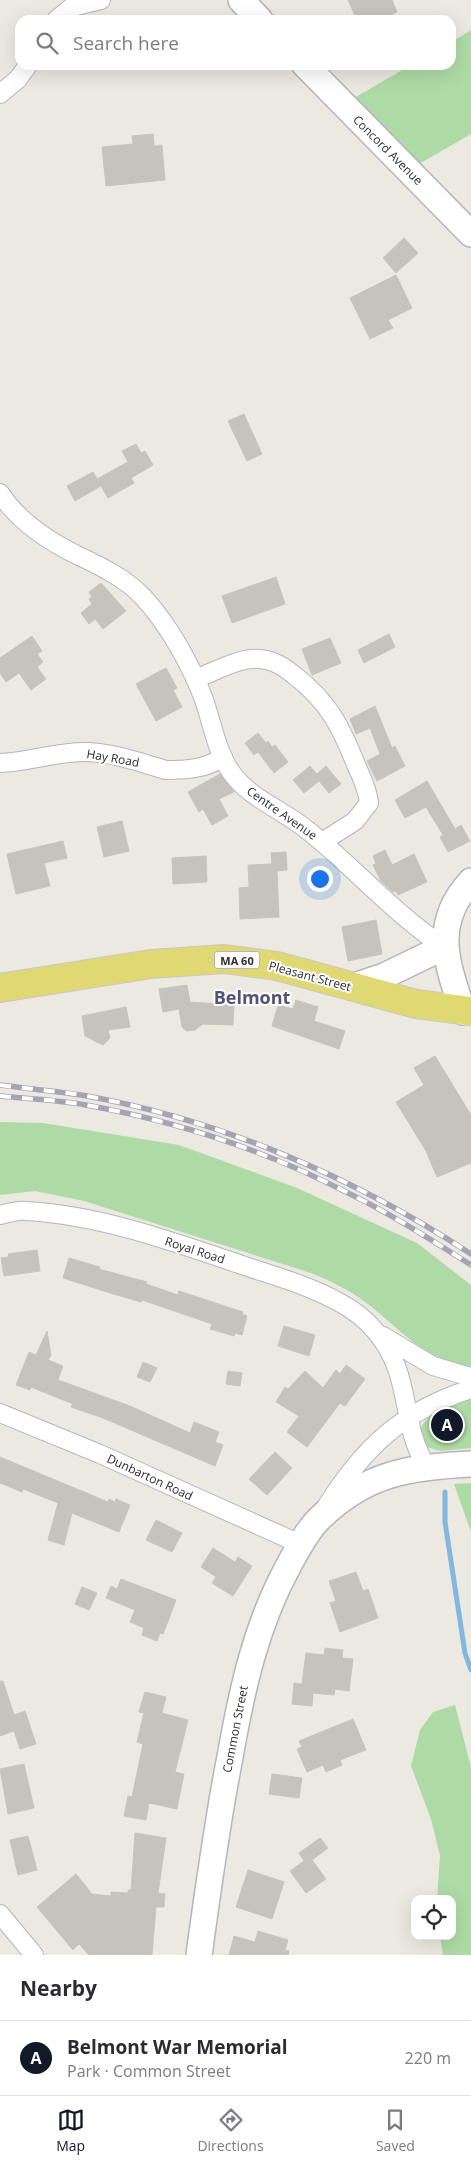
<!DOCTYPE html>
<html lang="en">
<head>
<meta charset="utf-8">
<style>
	:root { --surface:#fff; --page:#f7f7f7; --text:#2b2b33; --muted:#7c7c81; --line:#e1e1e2; --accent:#111827 }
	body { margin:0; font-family:"Open Sans",sans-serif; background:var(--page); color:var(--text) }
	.controls { position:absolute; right:15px; bottom:15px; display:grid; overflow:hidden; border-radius:10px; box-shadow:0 5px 20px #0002 }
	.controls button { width:45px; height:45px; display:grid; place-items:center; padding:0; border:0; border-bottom:1px solid var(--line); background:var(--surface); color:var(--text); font:25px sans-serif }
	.you { position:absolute; left:319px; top:878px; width:18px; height:18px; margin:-12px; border:4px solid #fff; border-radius:50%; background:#1a73e8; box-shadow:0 0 0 8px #1a73e833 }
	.badge { display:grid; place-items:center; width:32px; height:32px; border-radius:50%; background:var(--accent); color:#fff; font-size:16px; font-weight:700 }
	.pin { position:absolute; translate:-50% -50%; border:2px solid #fff; box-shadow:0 1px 5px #0006 }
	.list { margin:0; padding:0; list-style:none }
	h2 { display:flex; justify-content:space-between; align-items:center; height:65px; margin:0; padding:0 20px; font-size:21px }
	h2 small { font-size:16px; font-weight:400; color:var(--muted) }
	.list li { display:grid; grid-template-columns:32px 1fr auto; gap:15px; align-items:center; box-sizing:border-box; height:75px; padding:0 20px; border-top:1px solid var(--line) }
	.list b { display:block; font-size:19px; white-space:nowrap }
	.list p { margin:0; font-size:16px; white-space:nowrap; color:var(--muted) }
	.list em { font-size:16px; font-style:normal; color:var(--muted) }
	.icon { flex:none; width:28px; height:28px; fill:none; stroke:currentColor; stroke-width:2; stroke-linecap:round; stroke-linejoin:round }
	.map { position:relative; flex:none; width:471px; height:1955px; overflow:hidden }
	.search { position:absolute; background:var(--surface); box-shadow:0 5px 20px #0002; left:15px; right:15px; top:15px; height:55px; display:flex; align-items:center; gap:12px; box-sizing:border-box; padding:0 18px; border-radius:15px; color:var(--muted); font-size:19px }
	.sheet { height:140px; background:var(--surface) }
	nav { display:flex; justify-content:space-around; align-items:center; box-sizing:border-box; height:70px; border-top:1px solid var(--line); background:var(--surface); font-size:14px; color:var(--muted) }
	nav a { display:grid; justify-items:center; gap:2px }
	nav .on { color:var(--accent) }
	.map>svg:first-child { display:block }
	.green { fill:#aedba5 }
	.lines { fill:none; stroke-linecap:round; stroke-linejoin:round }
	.stream { stroke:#82b8e0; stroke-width:5 }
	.building { fill:#c5c3bc; stroke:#c8c5bb }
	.minor-casing { stroke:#b4b5bf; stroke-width:20 }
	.secondary-casing { stroke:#b4b5bf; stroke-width:28 }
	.primary-casing { stroke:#c8c8c8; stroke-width:30 }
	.minor { stroke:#fff; stroke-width:18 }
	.secondary { stroke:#fff; stroke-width:25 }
	.primary { stroke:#e0d872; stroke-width:28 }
	.rail-casing { stroke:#a4a4b4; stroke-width:5.5 }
	.rail { stroke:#fff; stroke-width:4; stroke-dasharray:11; stroke-linecap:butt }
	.labels { text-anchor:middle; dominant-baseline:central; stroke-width:4; stroke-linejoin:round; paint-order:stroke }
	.shield { fill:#fff; stroke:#6c6c6c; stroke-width:1 }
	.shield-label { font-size:11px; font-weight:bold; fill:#2d2d2d }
	.street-label { font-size:12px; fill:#2d2d2d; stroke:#fff }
	.district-label { font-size:18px; font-weight:bold; fill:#525378; stroke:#fff }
</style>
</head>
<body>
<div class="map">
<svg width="471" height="1955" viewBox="0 0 471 1955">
	<rect width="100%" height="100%" fill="#ece9e1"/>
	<g class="green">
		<path d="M471,30V134L419,164L354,98L411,65H451V42Z"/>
		<path d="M0,1122L43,1123L179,1145L297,1188L417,1243L471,1285V1366C422,1360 401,1329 365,1302C348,1289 330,1281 311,1273L84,1201L35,1191L0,1195Z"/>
		<path d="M471,1398V1448L440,1451L427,1447L420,1432C423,1413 455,1404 471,1398Z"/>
		<path d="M471,1483V1532L454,1484Z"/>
		<path d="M455,1705L471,1767V1955H443L440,1936H452V1899H437L440,1856L431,1819L411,1766L420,1730L433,1712Z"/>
	</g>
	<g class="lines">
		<path class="stream" d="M445,1492V1522L465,1653L471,1670"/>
	</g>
	<g class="building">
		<path d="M348,0H392L397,12L380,20H357Z"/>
		<path d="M153,134L154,146L162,145L165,180L106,186L102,147L133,144L132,136Z"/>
		<path d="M404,238L418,253L396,273L383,258Z"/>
		<path d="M396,275L412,308L388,320L393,328L370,339L350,298Z"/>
		<path d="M244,414L262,454L247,461L228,421Z"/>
		<path d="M136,444L141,453L145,451L153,465L131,478L134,483L108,498L101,486L75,501L67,486L93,472L97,479L128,462L122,451Z"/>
		<path d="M276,577L285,604L232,623L222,596Z"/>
		<path d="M101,583L126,611L103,629L95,619L89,624L81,613L92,604L89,599L92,597L89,592Z"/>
		<path d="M389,634L395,647L364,663L358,650Z"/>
		<path d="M32,636L42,651L37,654L43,662L37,667L46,679L31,690L19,673L6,682L0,673V658Z"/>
		<path d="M330,638L341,663L312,675L302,649Z"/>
		<path d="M166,668L177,688L173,690L182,707L156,721L136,684Z"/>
		<path d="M375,706L392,748L395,746L405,766L377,781L367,761L380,754L370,728L356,734L350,719Z"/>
		<path d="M258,733L266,743L268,741L272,747L275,745L288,762L274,773L258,752L254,755L245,743Z"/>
		<path d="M310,766L317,774L326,766L341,784L329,793L319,781L304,793L293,780Z"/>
		<path d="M220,774L234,792L219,799L228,816L212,825L203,809L199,812L188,792Z"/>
		<path d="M427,781L455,829L461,825L470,841L448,852L440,837L443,835L426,807L405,818L395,800Z"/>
		<path d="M122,821L129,851L104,857L97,827Z"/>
		<path d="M63,841L67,858L44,863L50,886L16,894L7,854Z"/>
		<path d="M385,850L392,865L414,854L427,882L398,895L396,891L393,892L381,881L373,865L376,864L373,856Z"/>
		<path d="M286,852L287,870L277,871L279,917L240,919L239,888L249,887L248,865L272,864L271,853Z"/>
		<path d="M206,856L207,882L173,884L172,858Z"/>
		<path d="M376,920L382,954L348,961L342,927Z"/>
		<path d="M187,985L190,1002L234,1005L233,1025L203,1024L195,1030L186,1031L182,1027L179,1009L163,1012L159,989Z"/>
		<path d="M296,1000L318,1007L314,1021L345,1031L339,1049L272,1026L278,1005L293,1009Z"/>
		<path d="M126,1007L130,1027L108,1030L110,1038L103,1045L85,1036L82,1016Z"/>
		<path d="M435,1056L471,1115V1163L437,1177L426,1151L396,1102L424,1085L414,1068Z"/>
		<path d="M37,1250L40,1271L4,1276L1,1258L9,1257L8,1254Z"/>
		<path d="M69,1258L100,1267L99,1269L147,1282L146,1284L178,1295L179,1291L243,1312L242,1314L247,1316L242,1335L235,1333L234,1336L210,1329L212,1324L142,1300L141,1302L110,1293L63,1278Z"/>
		<path d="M284,1326L315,1335L309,1356L278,1346Z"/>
		<path d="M47,1331L51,1355L48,1360L63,1366L58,1380L130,1406L190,1433L194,1422L219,1432L215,1442L223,1445L215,1466L103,1418L71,1407L73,1404L31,1387L30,1390L16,1385L29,1352L36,1355Z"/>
		<path d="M143,1362L157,1368L150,1382L137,1377Z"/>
		<path d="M346,1365L365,1379L345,1406L340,1403L307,1447L287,1432L299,1416L276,1402L285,1387L288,1389L305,1371L323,1388L336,1370L340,1374Z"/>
		<path d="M228,1371L242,1373L240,1386L226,1384Z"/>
		<path d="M275,1452L292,1468L267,1495L249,1479Z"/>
		<path d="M0,1457L108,1502L109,1499L115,1502L116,1499L130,1505L119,1532L72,1513L64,1545L48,1540L58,1503L23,1489L22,1492L0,1483Z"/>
		<path d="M156,1520L182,1533L172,1552L146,1540Z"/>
		<path d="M213,1548L235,1562L238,1557L252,1566L233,1596L212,1583L216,1577L201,1567Z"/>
		<path d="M356,1572L363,1591L368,1589L378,1618L340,1632L330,1603L336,1601L329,1581Z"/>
		<path d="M121,1579L176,1600L163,1634L160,1633L157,1641L142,1635L144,1628L130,1622L135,1610L106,1598L111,1586L117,1589Z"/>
		<path d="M82,1587L97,1593L89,1610L75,1604Z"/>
		<path d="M325,1648L343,1650L342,1658L353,1659L349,1691L335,1689L334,1695L313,1693L312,1706L292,1704L294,1683L302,1684L306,1653L324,1655Z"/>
		<path d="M0,1681H3L14,1715L25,1711L36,1744L20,1749L14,1731L0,1736Z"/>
		<path d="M145,1692L166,1697L162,1713L188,1720L175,1772L184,1774L177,1809L149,1803L146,1820L124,1816L128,1796L132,1797L143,1744L137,1742L144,1713L139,1712Z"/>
		<path d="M353,1719L366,1750L340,1760L342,1765L326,1772L323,1765L307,1772L297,1749L302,1747L299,1741Z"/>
		<path d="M24,1764L34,1808L8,1814L0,1769Z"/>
		<path d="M272,1774L302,1778L299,1798L269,1794Z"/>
		<path d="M135,1833L166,1838L158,1893L165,1894L164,1907H156L152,1955H89L79,1944L73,1950L37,1907L76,1874L92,1894L111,1896V1892L128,1893V1890H131Z"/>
		<path d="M28,1836L37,1870L18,1875L10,1840Z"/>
		<path d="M320,1838L328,1848L312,1860L326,1879L306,1893L290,1871L304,1861L299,1853Z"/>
		<path d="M248,1870L284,1882L272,1919L236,1907Z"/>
		<path d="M258,1931L288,1940L285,1950L289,1951L288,1955H229L234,1936L255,1942Z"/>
	</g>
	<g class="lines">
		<defs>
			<g id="minor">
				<path d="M56,20L72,7L101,0"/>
				<path d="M0,94L18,79L28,65"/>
				<path d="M0,493C18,521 50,542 79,556C102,567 125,578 143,597C168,624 190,663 203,697C212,721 216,751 231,772C249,798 281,809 306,829C353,866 393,913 444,947"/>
				<path d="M195,679C214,672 240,657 260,659C274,660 284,667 294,675C329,702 341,727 357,767C362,778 368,791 369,803L355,821L322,842"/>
				<path d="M0,763C29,762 58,751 88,752C114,753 141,763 166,770C186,770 206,769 223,757"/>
				<path d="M0,1215C8,1213 18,1210 26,1211C99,1215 171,1241 239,1264C271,1275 305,1284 335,1300C351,1308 366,1319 377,1333C413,1377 399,1420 426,1466"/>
				<path d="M383,1336L433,1366L471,1377"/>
				<path d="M0,1413L100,1454L300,1544"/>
				<path d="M326,1507C363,1448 403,1410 471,1389"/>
				<path d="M0,1914L34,1955"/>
			</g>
			<g id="secondary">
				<path d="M241,0L260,20"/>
				<path d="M305,65L471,234"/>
				<path d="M351,987L384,976L444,947"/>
				<path d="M463,1012C447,963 431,924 471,881"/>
				<path d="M199,1955C208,1889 217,1823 230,1757C242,1689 256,1624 290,1563C298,1548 307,1531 319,1519C366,1473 409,1467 471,1464"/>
			</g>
			<path id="primary" d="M0,988L151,964L224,959L277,966L416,1004L471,1011"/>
		</defs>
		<use href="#minor" class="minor-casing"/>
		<use href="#secondary" class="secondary-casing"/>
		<use href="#primary" class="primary-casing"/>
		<use href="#minor" class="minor"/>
		<use href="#secondary" class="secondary"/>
		<use href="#primary" class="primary"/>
		<defs>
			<g id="rail">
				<path d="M0,1085C29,1089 58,1091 87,1096C224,1121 355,1178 471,1254"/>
				<path d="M0,1096C29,1099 58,1100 86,1105C175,1121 264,1150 344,1191C388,1212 430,1239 471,1265"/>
			</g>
		</defs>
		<use href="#rail" class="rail-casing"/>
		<use href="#rail" class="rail"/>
	</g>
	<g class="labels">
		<rect class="shield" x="214.5" y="951.5" width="45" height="17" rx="4"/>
		<g class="shield-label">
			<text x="237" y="960">MA 60</text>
		</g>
		<g class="street-label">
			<text transform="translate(388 150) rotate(45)">Concord Avenue</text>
			<text transform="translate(113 758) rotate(10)">Hay Road</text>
			<text transform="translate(282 813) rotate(35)">Centre Avenue</text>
			<text transform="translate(310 976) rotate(15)">Pleasant Street</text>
			<text transform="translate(195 1250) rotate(18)">Royal Road</text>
			<text transform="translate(150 1477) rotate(25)">Dunbarton Road</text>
			<text transform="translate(235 1729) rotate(-79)">Common Street</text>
		</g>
		<g class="district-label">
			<text x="252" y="997">Belmont</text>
		</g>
	</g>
</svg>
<div class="controls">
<button><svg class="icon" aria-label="locate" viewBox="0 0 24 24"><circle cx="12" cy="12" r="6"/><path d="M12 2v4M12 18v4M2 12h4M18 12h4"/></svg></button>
</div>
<div class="you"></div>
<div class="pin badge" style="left:447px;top:1425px">A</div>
<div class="search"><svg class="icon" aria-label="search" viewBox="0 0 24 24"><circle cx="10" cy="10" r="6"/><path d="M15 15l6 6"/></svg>Search here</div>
</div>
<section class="sheet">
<h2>Nearby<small></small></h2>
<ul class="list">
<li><span class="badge">A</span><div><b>Belmont War Memorial</b><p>Park · Common Street</p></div><em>220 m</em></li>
</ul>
</section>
<nav>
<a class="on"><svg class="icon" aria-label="map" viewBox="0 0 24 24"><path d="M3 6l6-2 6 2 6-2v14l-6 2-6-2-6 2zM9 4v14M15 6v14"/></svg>Map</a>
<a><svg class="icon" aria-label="directions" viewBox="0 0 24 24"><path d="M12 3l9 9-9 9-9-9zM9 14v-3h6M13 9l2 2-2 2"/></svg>Directions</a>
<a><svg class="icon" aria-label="saved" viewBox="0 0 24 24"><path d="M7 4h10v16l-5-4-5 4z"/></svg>Saved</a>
</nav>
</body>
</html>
